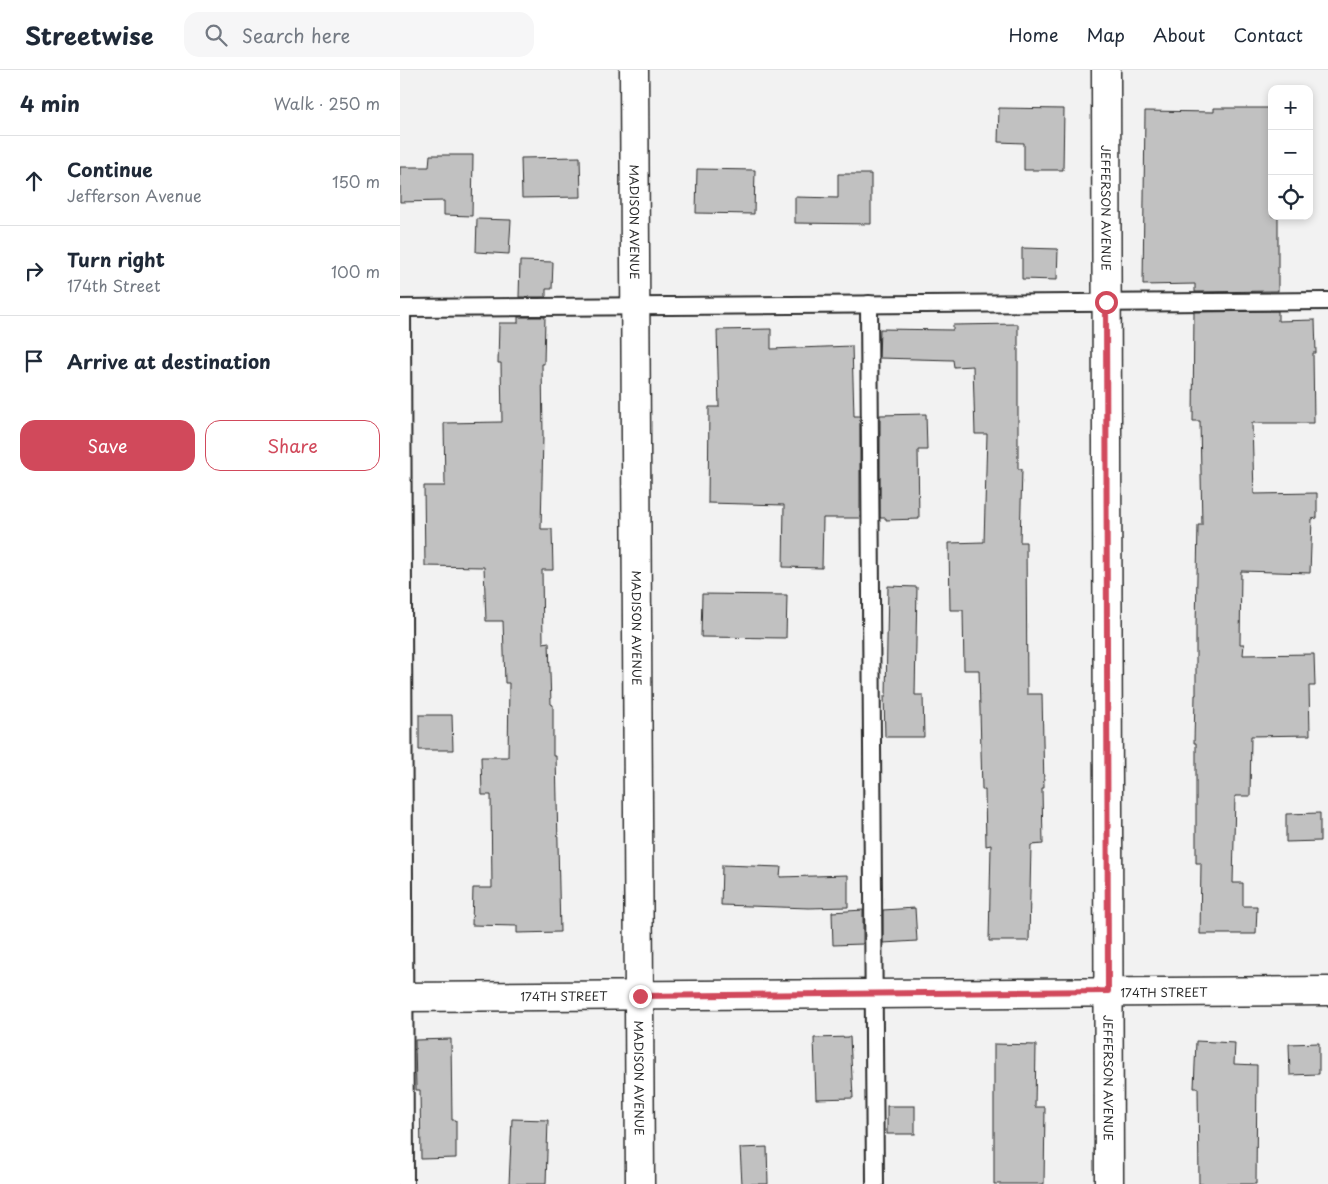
<!DOCTYPE html>
<html lang="en">
<head>
<meta charset="utf-8">
<style>
	:root { --surface:#fff; --page:#f6f6f7; --text:#1f2937; --muted:#747a83; --line:#e0e1e3; --accent:#d1495b }
	body { margin:0; font-family:"Playpen Sans",sans-serif; background:var(--page); color:var(--text) }
	.controls { position:absolute; right:15px; top:15px; display:grid; overflow:hidden; border-radius:10px; box-shadow:0 2px 8px #0003 }
	.controls button { width:45px; height:45px; display:grid; place-items:center; padding:0; border:0; border-bottom:1px solid var(--line); background:var(--surface); color:var(--text); font:25px sans-serif }
	.stop { position:absolute; width:15px; height:15px; margin:-11px; border:4px solid #d1495b; border-radius:50%; background:#fff }
	.stop.end { background:#d1495b; border-color:#fff; box-shadow:0 1px 5px #0008 }
	.list { margin:0; padding:0; list-style:none }
	h2 { display:flex; justify-content:space-between; align-items:center; height:65px; margin:0; padding:0 20px; font-size:21px }
	h2 small { font-size:16px; font-weight:400; color:var(--muted) }
	.list li { display:grid; grid-template-columns:32px 1fr auto; gap:15px; align-items:center; box-sizing:border-box; height:90px; padding:0 20px; border-top:1px solid var(--line) }
	.list b { display:block; font-size:19px; white-space:nowrap }
	.list p { margin:0; font-size:16px; white-space:nowrap; color:var(--muted) }
	.list em { font-size:16px; font-style:normal; color:var(--muted) }
	.actions { display:flex; gap:10px; padding:15px 20px }
	.actions a { flex:1; padding:11px 0; border:1px solid var(--accent); border-radius:15px; text-align:center; font-size:18px; color:var(--accent) }
	.actions .main { background:var(--accent); color:#fff }
	.icon { flex:none; width:28px; height:28px; fill:none; stroke:currentColor; stroke-width:2; stroke-linecap:round; stroke-linejoin:round }
	.map { position:relative; flex:none; width:928px; height:1114px; overflow:hidden }
	header { display:flex; align-items:center; gap:30px; box-sizing:border-box; height:70px; padding:0 25px; background:var(--surface); border-bottom:1px solid var(--line) }
	header strong { font-size:24px }
	nav { display:flex; gap:28px; margin-inline-start:auto; font-size:18px }
	.search { width:350px; height:45px; background:var(--page); display:flex; align-items:center; gap:12px; box-sizing:border-box; padding:0 18px; border-radius:15px; color:var(--muted); font-size:19px }
	main { display:flex }
	aside { flex:1; background:var(--surface) }
	.map>svg:first-child { display:block }
	.building { fill:#c1c1c1; stroke:#2b2b2b }
	.lines { fill:none; stroke-linecap:round; stroke-linejoin:round }
	.lane-casing { stroke:#2b2b2b; stroke-width:20 }
	.street-casing { stroke:#2b2b2b; stroke-width:31 }
	.lane { stroke:#fff; stroke-width:16 }
	.street { stroke:#fff; stroke-width:28 }
	.route { stroke:#d1495b; stroke-width:6 }
	.labels { text-anchor:middle; dominant-baseline:central; stroke-width:5; stroke-linejoin:round; paint-order:stroke }
	.street-label { font-size:12px; fill:#2b2b2b; stroke:#fff }
</style>
</head>
<body>
<header>
<strong>Streetwise</strong>
<div class="search"><svg class="icon" aria-label="search" viewBox="0 0 24 24"><circle cx="10" cy="10" r="6"/><path d="M15 15l6 6"/></svg>Search here</div>
<nav><a>Home</a><a>Map</a><a>About</a><a>Contact</a></nav>
</header>
<main>
<aside>
<h2>4 min<small>Walk · 250 m</small></h2>
<ul class="list">
<li><svg class="icon" aria-label="ahead" viewBox="0 0 24 24"><path d="M12 20V5M6 11l6-6 6 6"/></svg><div><b>Continue</b><p>Jefferson Avenue</p></div><em>150 m</em></li>
<li><svg class="icon" aria-label="right" viewBox="0 0 24 24"><path d="M7 20v-9h11M14 6l5 5-5 5"/></svg><div><b>Turn right</b><p>174th Street</p></div><em>100 m</em></li>
<li><svg class="icon" aria-label="arrive" viewBox="0 0 24 24"><path d="M6 21V4h12l-3 4 3 4H6"/></svg><div><b>Arrive at destination</b></div></li>
</ul>
<div class="actions"><a class="main">Save</a><a>Share</a></div>
</aside>
<div class="map">
<svg width="928" height="1114" viewBox="0 0 928 1114">
	<rect width="100%" height="100%" fill="#f2f2f2"/>
	<filter id="ink" filterUnits="userSpaceOnUse"><feTurbulence type="fractalNoise" baseFrequency=".02" numOctaves="2"/><feDisplacementMap in="SourceGraphic" scale="10" xChannelSelector="R" yChannelSelector="G"/><feConvolveMatrix kernelMatrix="1 2 1 2 8 2 1 2 1" color-interpolation-filters="sRGB"/></filter>
	<g filter="url(#ink)">
		<g class="building">
			<path d="M599,38L664,39L663,100H624V73L598,72Z"/>
			<path d="M814,38H872V146H878V221L795,222V214L743,215L745,41L814,42Z"/>
			<path d="M30,85H73L72,146L44,145V131L0,132V97H29Z"/>
			<path d="M180,87L181,127L122,128L121,88Z"/>
			<path d="M297,99L355,100L354,144L296,143Z"/>
			<path d="M438,104H471V154L395,153V127L438,128Z"/>
			<path d="M77,149L111,150L109,184L76,182Z"/>
			<path d="M622,178L658,179L657,210L622,209Z"/>
			<path d="M120,191L153,192L152,219H146V227H119Z"/>
			<path d="M878,241V251L915,250L916,283H913L914,353H852L854,424L917,423V448L912,449L910,503L841,501L840,574H844L843,585L914,584L915,616H909L910,665L851,666L850,726H835L833,813H843V836H857L856,864H800L801,793H796V673H794L795,625H796V556L798,455H802L800,351H793L794,242Z"/>
			<path d="M118,247H145L144,294H142L143,365L141,459H152L153,500H142L143,573L149,572L151,634L153,635V686H156L160,862L117,863V856L72,855L73,818H92L91,725H82L81,687H108L109,613H105L103,551H86L84,497L25,496L24,416H45L44,353L102,352L101,293H98L99,253H118Z"/>
			<path d="M618,254V399H622L620,472H626L627,624H642L644,718H642L643,774L631,775L629,871H589L591,775L586,776L585,720H582L579,600H564L563,540H550L549,473L584,472L587,364H575L573,296L554,297L553,290L479,288L480,259L553,260V255Z"/>
			<path d="M371,259V279L452,276L454,346H460V448H423L422,498L383,497L384,435L308,433L309,337H319L317,260Z"/>
			<path d="M526,344L527,380H518L519,449L486,450V448H480V345Z"/>
			<path d="M488,516L517,517L515,625H523L524,667H485L484,626H486Z"/>
			<path d="M302,524L387,525L386,568L301,567Z"/>
			<path d="M19,645H52L53,680H19Z"/>
			<path d="M920,743V771L886,772V744Z"/>
			<path d="M322,795L381,797L380,807L448,805V837L409,838L321,835Z"/>
			<path d="M515,838L517,871L483,873V840Z"/>
			<path d="M463,840V874L433,875L432,842Z"/>
			<path d="M450,967L453,1028L416,1029L414,968Z"/>
			<path d="M51,969L52,1050H56V1088L21,1089L20,1020H16L15,970Z"/>
			<path d="M796,971L835,973L834,994L857,995L856,1114H799L798,1018H794Z"/>
			<path d="M919,973V1004L890,1005L889,974Z"/>
			<path d="M594,974L636,975L635,1037H645L644,1114H594Z"/>
			<rect x="487" y="1036" width="28" height="28"/>
			<path d="M112,1049L148,1050L146,1114H109Z"/>
			<path d="M367,1077L368,1114H342L340,1078Z"/>
		</g>
		<g class="lines">
			<defs>
				<g id="lane">
					<path d="M469,234L475,1114"/>
					<path d="M0,238L928,231"/>
					<path d="M2,238L5,1114"/>
				</g>
				<g id="street">
					<path id="s1" d="M234,0L240,1114"/>
					<path id="s2" d="M706,0L709,1114"/>
					<path id="s3" d="M0,927L928,921"/>
				</g>
			</defs>
			<use href="#lane" class="lane-casing"/>
			<use href="#street" class="street-casing"/>
			<use href="#lane" class="lane"/>
			<use href="#street" class="street"/>
		</g>
	</g>
	<g class="lines" filter="url(#ink)">
		<path class="route" d="M240,926L708,921L706,232"/>
	</g>
	<g class="labels">
		<g class="street-label">
			<text stroke="none"><textPath href="#s2" startOffset="138">JEFFERSON AVENUE</textPath></text>
			<text stroke="none"><textPath href="#s1" startOffset="152">MADISON AVENUE</textPath></text>
			<text stroke="none"><textPath href="#s1" startOffset="558">MADISON AVENUE</textPath></text>
			<text stroke="none"><textPath href="#s3" startOffset="764">174TH STREET</textPath></text>
			<text stroke="none"><textPath href="#s3" startOffset="164">174TH STREET</textPath></text>
			<text stroke="none"><textPath href="#s1" startOffset="1008">MADISON AVENUE</textPath></text>
			<text stroke="none"><textPath href="#s2" startOffset="1008">JEFFERSON AVENUE</textPath></text>
		</g>
	</g>
</svg>
<div class="controls">
<button>+</button>
<button>−</button>
<button><svg class="icon" aria-label="locate" viewBox="0 0 24 24"><circle cx="12" cy="12" r="6"/><path d="M12 2v4M12 18v4M2 12h4M18 12h4"/></svg></button>
</div>
<div class="stop" style="left:706px;top:232px"></div>
<div class="stop end" style="left:240px;top:926px"></div>
</div>
</main>
</body>
</html>
